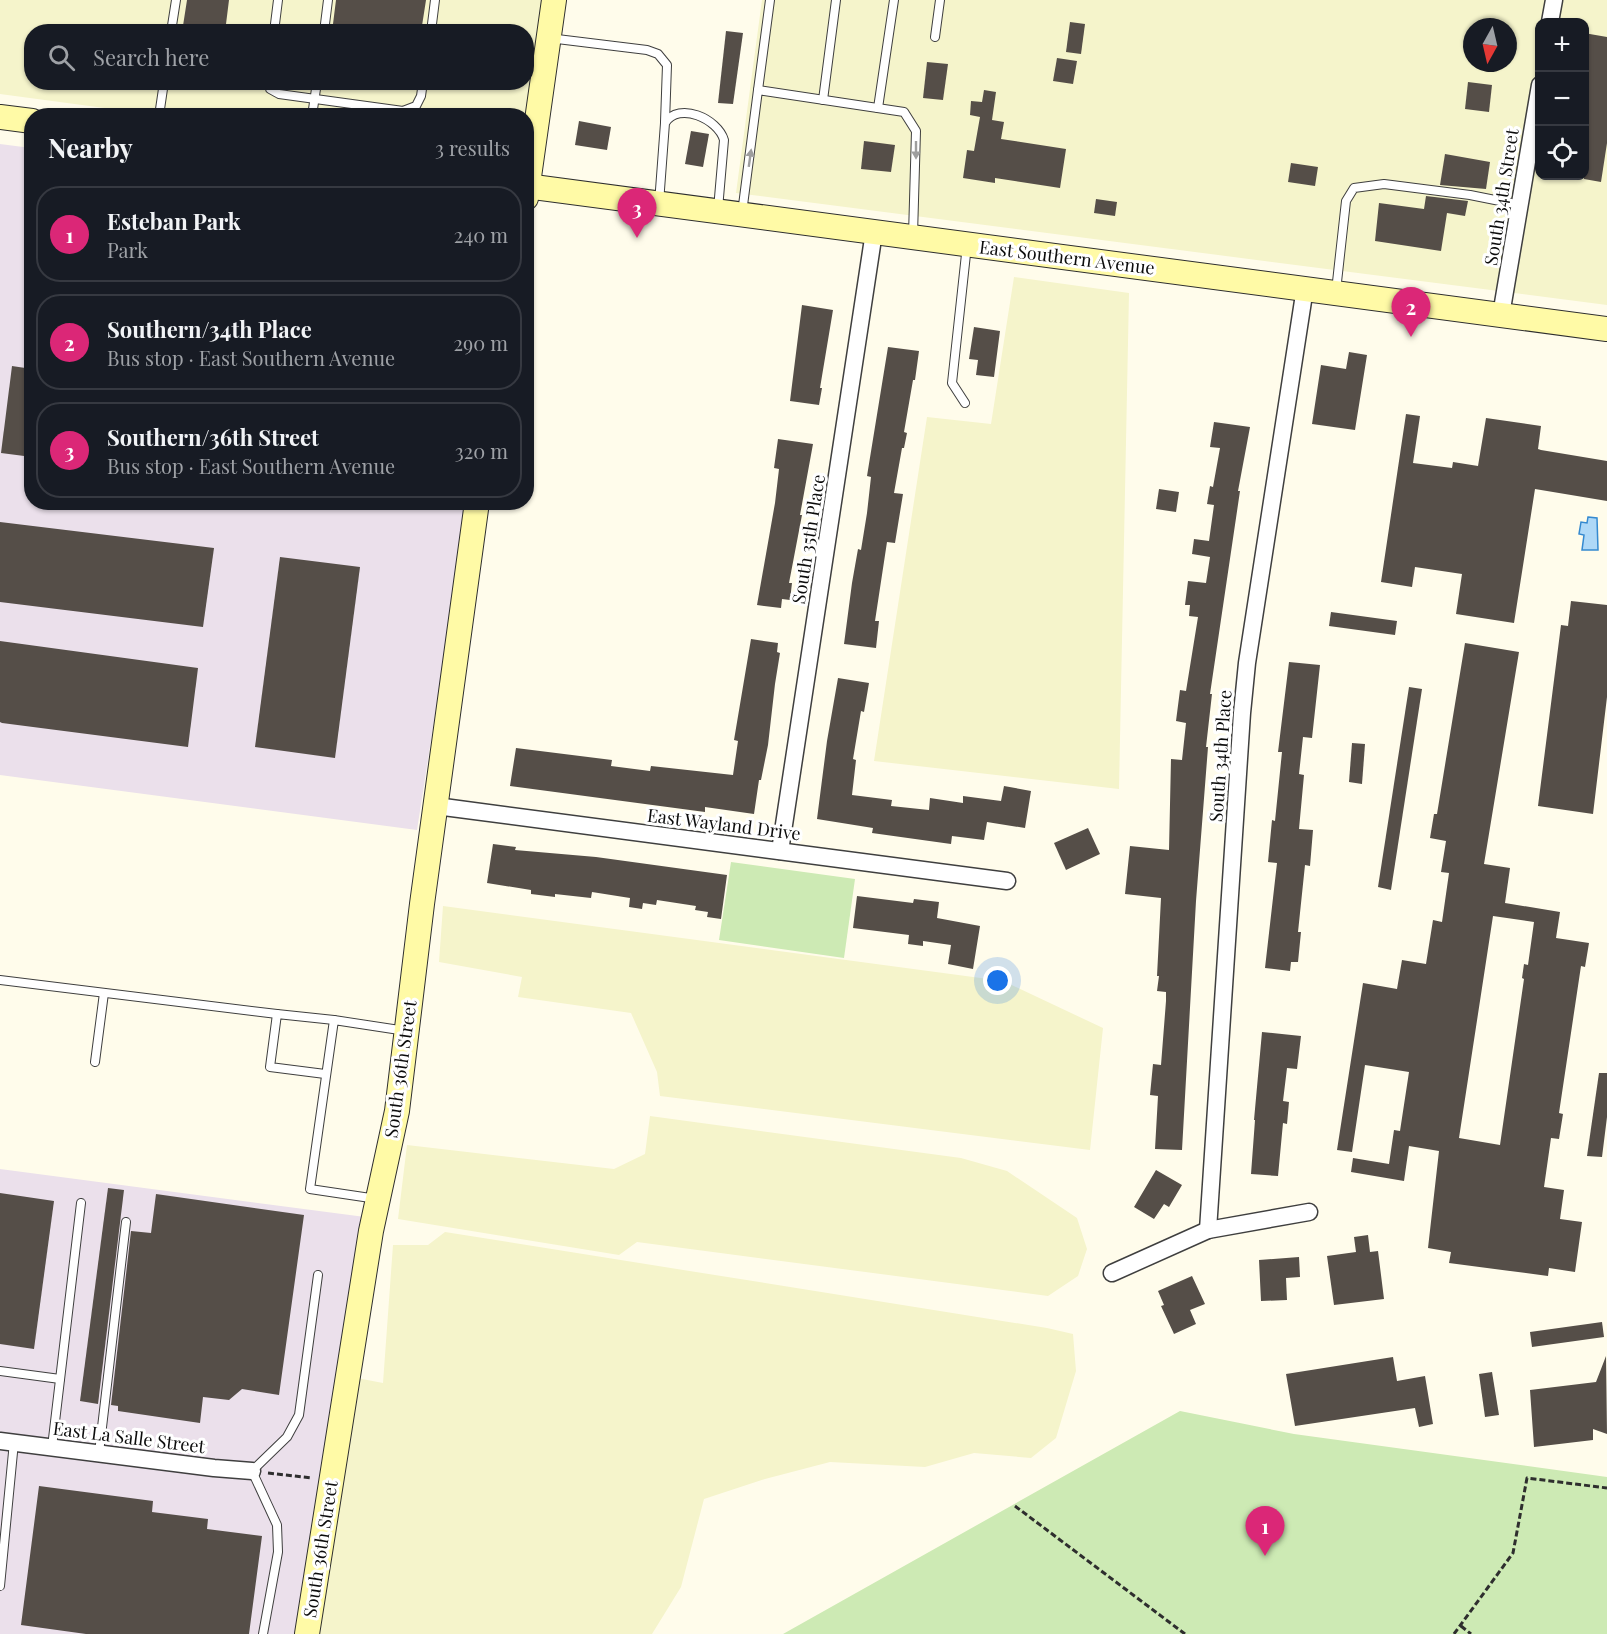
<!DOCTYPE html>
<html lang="en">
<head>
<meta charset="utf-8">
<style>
	:root { --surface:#171b24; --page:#242831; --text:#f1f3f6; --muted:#9ea1a6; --line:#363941; --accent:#db2777 }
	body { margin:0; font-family:"Playfair Display",serif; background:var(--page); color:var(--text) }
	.controls { position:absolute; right:18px; top:18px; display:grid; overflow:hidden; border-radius:12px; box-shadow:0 2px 4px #0004 }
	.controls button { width:54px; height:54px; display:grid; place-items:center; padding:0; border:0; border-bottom:2px solid var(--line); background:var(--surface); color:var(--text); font:30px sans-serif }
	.compass { position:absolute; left:1463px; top:18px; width:54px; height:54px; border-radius:50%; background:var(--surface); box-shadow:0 2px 4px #0004; rotate:188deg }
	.you { position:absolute; left:998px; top:981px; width:21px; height:21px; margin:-15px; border:4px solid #fff; border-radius:50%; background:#1a73e8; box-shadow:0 0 0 9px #1a73e833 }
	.badge { display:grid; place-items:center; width:39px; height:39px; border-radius:50%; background:var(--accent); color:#fff; font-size:20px; font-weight:700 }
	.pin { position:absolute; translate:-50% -50px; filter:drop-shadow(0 2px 3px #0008) }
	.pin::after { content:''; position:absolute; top:32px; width:21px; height:18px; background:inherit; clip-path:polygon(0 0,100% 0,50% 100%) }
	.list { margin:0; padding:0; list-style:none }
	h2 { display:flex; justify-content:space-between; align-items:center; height:78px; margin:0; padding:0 24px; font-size:26px }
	h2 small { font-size:20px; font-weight:400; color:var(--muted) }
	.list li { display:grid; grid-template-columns:39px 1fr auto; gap:18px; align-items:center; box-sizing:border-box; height:96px; margin:0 12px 12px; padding:0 12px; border:2px solid var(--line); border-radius:24px }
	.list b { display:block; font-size:22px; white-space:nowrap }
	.list p { margin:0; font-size:20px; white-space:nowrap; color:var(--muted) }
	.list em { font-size:20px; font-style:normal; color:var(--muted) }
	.icon { flex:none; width:33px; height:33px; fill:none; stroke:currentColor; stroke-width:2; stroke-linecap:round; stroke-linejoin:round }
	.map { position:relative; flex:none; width:1607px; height:1634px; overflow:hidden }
	.search { position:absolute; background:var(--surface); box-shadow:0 2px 4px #0004; left:24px; top:24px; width:510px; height:66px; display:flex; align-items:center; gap:15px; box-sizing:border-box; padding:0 21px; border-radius:24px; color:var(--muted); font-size:22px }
	.panel { position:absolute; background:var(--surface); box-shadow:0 2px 4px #0004; left:24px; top:108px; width:510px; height:402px; border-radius:24px }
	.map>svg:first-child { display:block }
	.industrial { fill:#ebe0eb }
	.farmland { fill:#f5f4cb; fill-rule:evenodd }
	.green { fill:#cdeab4 }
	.water { fill:#aed8f7; stroke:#3489d0; stroke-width:1.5 }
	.building { fill:#554e48; fill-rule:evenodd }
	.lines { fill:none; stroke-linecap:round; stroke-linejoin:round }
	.lane-casing { stroke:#3f3f3f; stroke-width:10 }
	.street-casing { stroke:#3f3f3f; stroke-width:19 }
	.secondary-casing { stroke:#2e2e2e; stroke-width:26 }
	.path { stroke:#2e2e2e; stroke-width:3; stroke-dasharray:6 3; stroke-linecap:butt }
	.lane { stroke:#fff; stroke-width:8 }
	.street { stroke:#fff; stroke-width:16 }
	.secondary { stroke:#fffaa6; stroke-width:24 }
	.oneway { fill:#9e9e9e }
	.labels { text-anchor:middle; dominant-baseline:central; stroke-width:6; stroke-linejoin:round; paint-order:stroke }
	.street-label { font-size:18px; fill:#0c0c0c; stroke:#fff }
</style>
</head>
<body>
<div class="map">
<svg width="1607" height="1634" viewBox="0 0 1607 1634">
	<rect width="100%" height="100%" fill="#fffceb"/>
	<g class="industrial">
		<path d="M0,144L31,148L32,502L468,503L417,830L0,775Z"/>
		<path d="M0,1169L365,1217L301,1634H0Z"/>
	</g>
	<g class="farmland">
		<path d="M0,0H546L526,116H164L0,94ZM32,32H526V82H32Z"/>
		<path d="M762,0H1607V305L736,193ZM1540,22H1584V176H1540ZM1472,27H1508V63H1472Z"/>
		<path d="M1014,277L1129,293L1119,789L874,761L927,417L991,424Z"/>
		<path d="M443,906L1003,981L1103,1028L1090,1150L660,1096L657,1072L631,1013L518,997L522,977L439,962Z"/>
		<path d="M650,1116L961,1158L1007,1171L1077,1218L1087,1249L1078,1276L1048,1296L637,1242L619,1255L398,1219L407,1145L614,1169L645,1154Z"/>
		<path d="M445,1232L1047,1328L1073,1334L1076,1371L1056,1438L1031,1458L974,1453L925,1467L830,1462L765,1479L704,1499L681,1587L652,1634H318L357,1378L383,1383L393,1245H428Z"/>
	</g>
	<g class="green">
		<path d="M731,862L855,879L844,958L719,940Z"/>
		<path d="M1180,1411L1294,1434L1607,1477V1634H783Z"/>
	</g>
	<path class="water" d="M1588,517L1597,518L1598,550H1582L1584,535L1579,534L1581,522L1587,523Z"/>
	<g class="building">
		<path d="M187,0H229L225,32H182Z"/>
		<path d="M336,0H426L421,32H332Z"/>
		<path d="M1070,22L1085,24L1081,54L1066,52Z"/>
		<path d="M726,31L743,33L733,104L718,103Z"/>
		<path d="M1584,33L1607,37V143L1601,182L1584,179Z"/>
		<path d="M1057,58L1077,61L1073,84L1053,81Z"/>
		<path d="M927,62L948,64L943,100L923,98Z"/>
		<path d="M1468,82L1492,85L1489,112L1465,109Z"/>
		<path d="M984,90L996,92L992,120L1004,122L1001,139L1066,149L1060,188L995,178V183L963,178L967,150L974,151L980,117L970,115L971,101L982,102Z"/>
		<path d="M579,121L611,127L607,150L575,145Z"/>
		<path d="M691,131L709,134L703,167L685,164Z"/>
		<path d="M864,141L895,145L891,172L861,169Z"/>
		<path d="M1445,154L1490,162L1486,189L1440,185Z"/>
		<path d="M1291,163L1318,167L1315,186L1288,182Z"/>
		<path d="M1426,196L1468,201L1465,216L1447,213L1441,251L1375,241L1379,203L1424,209Z"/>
		<path d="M1096,199L1117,202L1115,216L1094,213Z"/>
		<path d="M802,305L833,310L820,388H822L819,405L790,401Z"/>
		<path d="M974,327L1000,331L994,377L976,375L978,360L969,359Z"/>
		<path d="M888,347L919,351L915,380H913L904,432L907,433L904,448H902L894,493L903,494L895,543L887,542L875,621H879L876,648L844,644L852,583L858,549L861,550L867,513L871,477L867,476Z"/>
		<path d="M1349,352L1367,355L1355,430L1312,424L1321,365L1346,369Z"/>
		<path d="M12,366L32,369V457L1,453Z"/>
		<path d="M1406,414L1420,416L1413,463L1452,468L1453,462L1478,466L1486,418L1541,426L1538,449L1541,450L1607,461V501L1535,489L1514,623L1456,614L1462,574L1415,567L1412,587L1381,582Z"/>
		<path d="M1214,422L1250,427L1238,491H1240L1210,694H1212L1206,747H1208L1196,901L1182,1150L1155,1149L1158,1096L1150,1095L1153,1064L1161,1065L1166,1001V992L1157,991L1159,976H1157L1161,898L1125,894L1130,846L1169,850L1171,759L1182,760L1186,723L1176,721L1180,690L1186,691L1198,617L1189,616L1190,605H1185L1188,581L1206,583L1210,557L1192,554L1194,539L1209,541L1214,505L1207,504L1210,486L1213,487L1220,448L1210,447Z"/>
		<path d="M778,439L813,444L800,515H802L789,583H792L790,600L782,599L781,608L757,605L775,503L779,469L774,468Z"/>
		<path d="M1159,489L1179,492L1176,512L1156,509Z"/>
		<path d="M0,522L214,548L203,627L0,602Z"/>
		<path d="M280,557L360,567L335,758L255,747Z"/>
		<path d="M1571,601L1607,605V697L1593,814L1538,806L1561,625L1568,626Z"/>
		<path d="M1331,612L1397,621L1395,635L1329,626Z"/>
		<path d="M751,639L778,643L777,652L780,653L775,684L768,745L761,780H759L754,814L705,807V812L510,786L516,748L612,760L611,766L650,771L651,766L733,775L738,741L734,740Z"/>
		<path d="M0,641L198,668L188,747L2,723L0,722Z"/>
		<path d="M1465,643L1519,652L1484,864L1510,868L1505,903L1560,912L1556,938L1589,943L1585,967L1581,966L1559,1113L1563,1114L1559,1139L1551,1138L1544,1187L1564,1190L1560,1219L1582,1222L1575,1272L1549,1268L1548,1276L1449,1263L1451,1252L1428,1248L1439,1151L1409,1146L1404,1181L1351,1172L1353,1158L1389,1164L1394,1130L1400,1131L1409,1072L1365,1065L1352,1152L1337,1150L1363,983L1397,989L1402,960L1426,964L1433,920L1442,922L1449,873L1441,872L1446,841L1430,838L1434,814H1437ZM1493,916L1534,922L1528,965L1524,964L1522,978L1524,979L1500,1145L1459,1138Z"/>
		<path d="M1289,662L1320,665L1312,738L1303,737L1299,774L1304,775L1299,829L1313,830L1310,866L1305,865L1298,932H1301L1298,962H1291L1290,971L1265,968L1277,863L1268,862L1272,820L1275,821L1282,752H1278Z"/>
		<path d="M838,678L869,683L864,712L861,711L853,759L856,760L852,795L892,800L891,806L929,810L930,798L963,803V796L1001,801L1004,786L1031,791L1025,828L987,822L984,840L952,836L951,844L872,833L873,828L817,819L827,741Z"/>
		<path d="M1409,687L1422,689L1391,890L1378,887Z"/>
		<path d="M1352,743L1365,744L1362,784L1349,782Z"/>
		<path d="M1088,828L1100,854L1066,870L1054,843Z"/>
		<path d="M493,844L516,847L515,850L596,857L727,875L721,919L707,917L708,912L695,910L696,906L657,900L656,905L643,903L642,909L629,907L630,898L592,892L591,898L555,894V897L531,894V890L487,883Z"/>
		<path d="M857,896L913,903L914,899L939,902L937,918L980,926L973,969L948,964L951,945L923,941V946L908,944L909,935L853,928Z"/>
		<path d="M1262,1032L1301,1036L1297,1069L1287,1068L1283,1101L1289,1102L1287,1124L1283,1123L1278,1176L1251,1174L1255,1120H1254Z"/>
		<path d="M1599,1073H1607V1117L1602,1157L1587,1156Z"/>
		<path d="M1156,1170L1182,1185L1169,1207L1164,1204L1154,1219L1134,1207Z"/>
		<path d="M108,1188L124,1190L98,1404L80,1401Z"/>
		<path d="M0,1193L54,1201L34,1349L0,1344Z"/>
		<path d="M156,1194L304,1215L279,1395L242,1389L229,1400L203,1397L200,1423L118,1411V1406L111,1405L131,1231L151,1233Z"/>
		<path d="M1368,1235L1370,1252L1378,1251L1384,1299L1334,1305L1327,1256L1356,1252L1354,1237Z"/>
		<path d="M1299,1257L1300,1277L1286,1278L1287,1300L1261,1301L1259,1260Z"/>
		<path d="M1192,1276L1205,1304L1190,1310L1196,1324L1174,1334L1161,1306L1164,1305L1158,1291Z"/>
		<path d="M1602,1322L1604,1337L1532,1347L1530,1332Z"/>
		<path d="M1606,1356L1607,1434L1593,1429V1440L1534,1447L1530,1390L1596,1382Z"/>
		<path d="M1393,1357L1397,1381L1425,1376L1433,1424L1419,1427L1415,1408L1295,1426L1286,1374Z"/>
		<path d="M1492,1372L1499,1415L1485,1417L1479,1374Z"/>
		<path d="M39,1486L153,1501L152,1512L208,1519L207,1529L262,1536L249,1634H86L21,1625Z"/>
	</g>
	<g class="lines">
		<defs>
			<g id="lane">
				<path d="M171,32L176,0"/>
				<path d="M274,32L278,0"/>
				<path d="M324,32L328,0"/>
				<path d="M431,32L435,0"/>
				<path d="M935,37L940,0"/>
				<path d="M549,38L647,50L658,54L667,65L665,122"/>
				<path d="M269,82L270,89L279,94L403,111L416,106L421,96L423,82"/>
				<path d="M758,90L770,0"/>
				<path d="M823,100L836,0"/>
				<path d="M878,108L894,0"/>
				<path d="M159,116L164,82"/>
				<path d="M312,116L317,82"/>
				<path d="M659,203L665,123C679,101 718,119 724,140L718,209"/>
				<path d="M742,213L758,90L904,112L916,131L913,235"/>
				<path d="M1336,291L1346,201L1354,188L1384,184L1470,195L1520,205"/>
				<path d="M965,403L952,383L967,245"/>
				<path d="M0,980L277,1014"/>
				<path d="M95,1062L104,993"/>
				<path d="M325,1074L270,1067L277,1014L334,1020"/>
				<path d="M377,1199L310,1189L334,1020L406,1031"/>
				<path d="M0,1371L60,1379"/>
				<path d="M52,1447L81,1203"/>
				<path d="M99,1453L126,1222"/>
				<path d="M0,1586L14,1442"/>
				<path d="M263,1634L278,1552L277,1525L252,1471L287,1437L299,1415L318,1275"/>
			</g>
			<g id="street">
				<path d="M1550,22L1554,0"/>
				<path d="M1501,315L1540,85"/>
				<path d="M436,806L1007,881"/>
				<path d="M780,851L874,232"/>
				<path d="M1208,1230L1242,713L1247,663L1305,288"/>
				<path d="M1112,1273L1208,1230L1309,1212"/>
				<path d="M0,1441L214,1468L252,1471"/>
			</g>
			<g id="secondary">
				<path d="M0,117L32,121"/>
				<path d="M526,186L1607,329"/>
				<path d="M526,198L554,0"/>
				<path d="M307,1634L371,1231L397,1111L422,904L477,502"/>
			</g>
		</defs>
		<use href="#lane" class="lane-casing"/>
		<use href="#street" class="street-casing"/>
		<use href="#secondary" class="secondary-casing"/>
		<g class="path">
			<path d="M268,1473L312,1478"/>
			<path d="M1015,1506L1185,1634"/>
			<path d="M1461,1626L1471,1634"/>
			<path d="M1454,1634L1513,1553L1527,1478L1607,1488"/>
		</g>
		<use href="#lane" class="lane"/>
		<use href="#street" class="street"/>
		<use href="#secondary" class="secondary"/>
	</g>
	<defs><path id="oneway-solid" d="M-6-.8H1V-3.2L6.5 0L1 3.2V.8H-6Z" transform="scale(1.5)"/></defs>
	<g class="oneway">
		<use href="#oneway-solid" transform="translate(916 150) rotate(90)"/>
		<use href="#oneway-solid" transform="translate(750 158) rotate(-82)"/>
	</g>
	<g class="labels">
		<g class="street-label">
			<text transform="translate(1501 197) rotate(-81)">South 34th Street</text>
			<text transform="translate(1067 257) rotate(7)">East Southern Avenue</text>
			<text transform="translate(808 539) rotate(-81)">South 35th Place</text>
			<text transform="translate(1220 756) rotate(-86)">South 34th Place</text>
			<text transform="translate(724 824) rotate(7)">East Wayland Drive</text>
			<text transform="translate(400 1069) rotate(-82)">South 36th Street</text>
			<text transform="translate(129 1437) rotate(7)">East La Salle Street</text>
			<text transform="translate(320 1549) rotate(-81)">South 36th Street</text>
		</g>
	</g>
</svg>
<div class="controls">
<button>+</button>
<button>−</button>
<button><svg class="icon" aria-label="locate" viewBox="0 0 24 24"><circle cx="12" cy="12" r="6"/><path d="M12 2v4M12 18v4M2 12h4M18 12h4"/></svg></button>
</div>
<svg class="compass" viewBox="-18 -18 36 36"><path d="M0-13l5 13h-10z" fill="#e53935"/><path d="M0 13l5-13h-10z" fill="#9ea1a6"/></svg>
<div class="you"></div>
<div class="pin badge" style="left:1265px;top:1556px">1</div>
<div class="pin badge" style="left:1411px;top:337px">2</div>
<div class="pin badge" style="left:637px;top:238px">3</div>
<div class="search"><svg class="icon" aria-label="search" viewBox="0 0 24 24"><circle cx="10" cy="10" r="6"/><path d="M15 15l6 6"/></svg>Search here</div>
<section class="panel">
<h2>Nearby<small>3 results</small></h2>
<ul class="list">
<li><span class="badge">1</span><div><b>Esteban Park</b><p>Park</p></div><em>240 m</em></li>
<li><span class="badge">2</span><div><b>Southern/34th Place</b><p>Bus stop · East Southern Avenue</p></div><em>290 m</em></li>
<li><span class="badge">3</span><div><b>Southern/36th Street</b><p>Bus stop · East Southern Avenue</p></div><em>320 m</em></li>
</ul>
</section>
</div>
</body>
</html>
